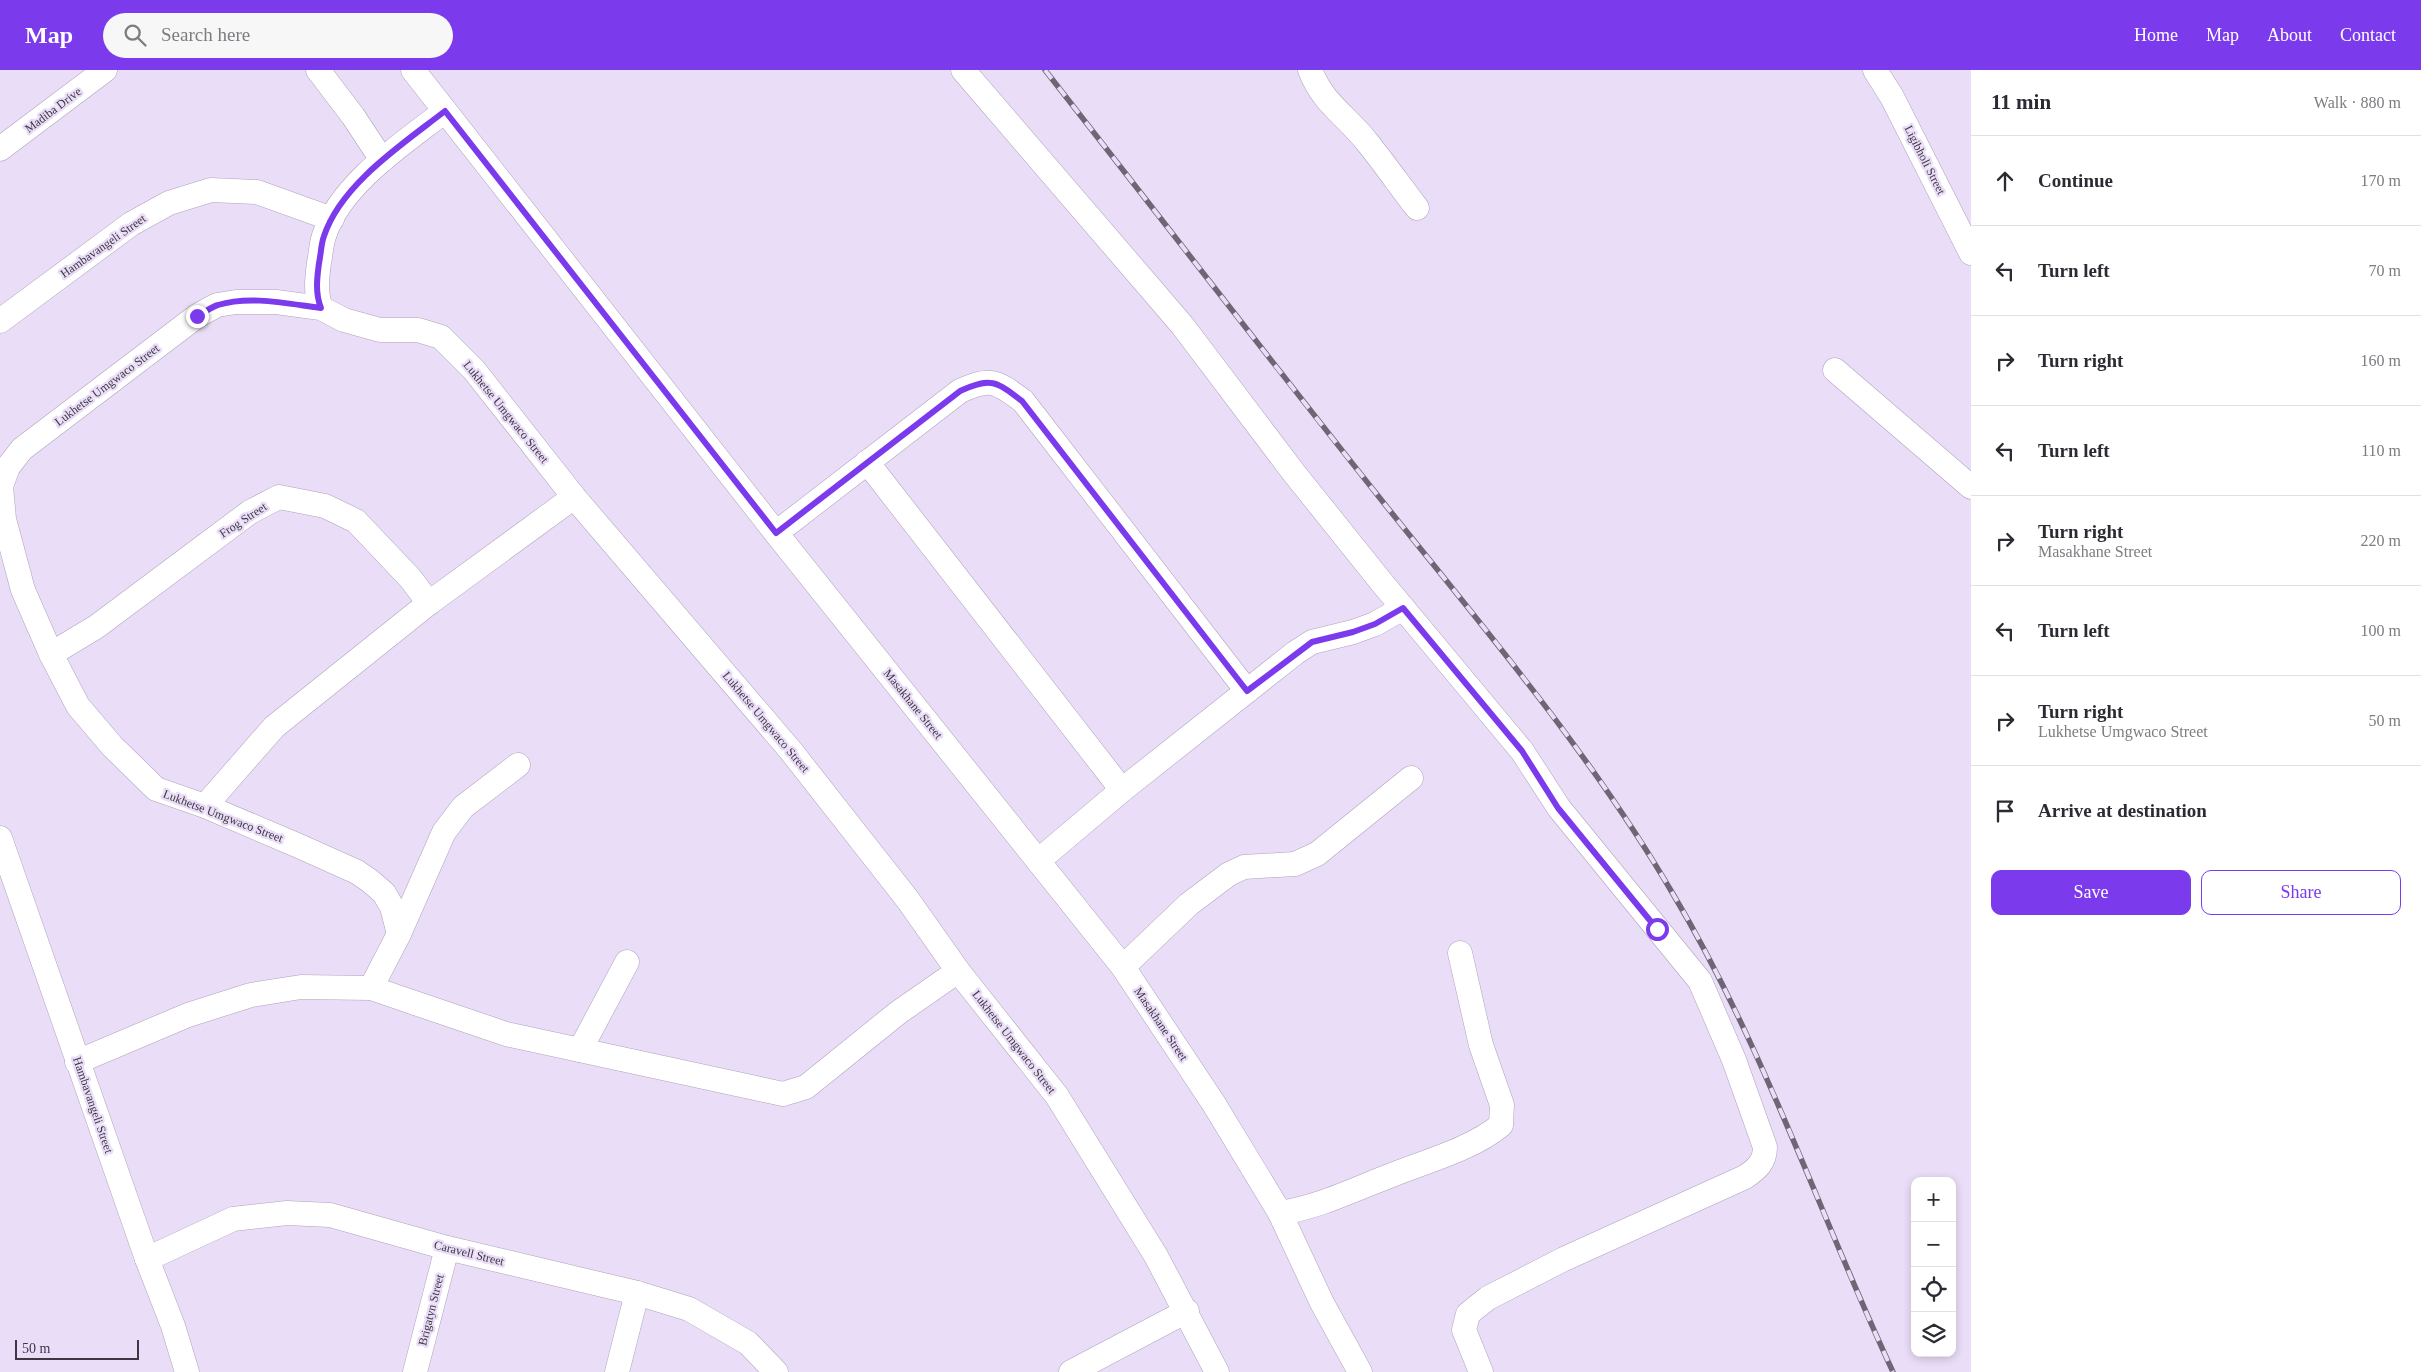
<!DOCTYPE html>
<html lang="en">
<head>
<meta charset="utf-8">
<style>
	:root { --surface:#fff; --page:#f7f7f7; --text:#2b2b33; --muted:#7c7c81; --line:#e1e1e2; --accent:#7c3aed }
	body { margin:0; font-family:Georgia,serif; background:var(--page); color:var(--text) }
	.controls { position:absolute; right:15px; bottom:15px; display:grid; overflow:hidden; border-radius:10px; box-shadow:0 2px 8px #0003 }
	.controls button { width:45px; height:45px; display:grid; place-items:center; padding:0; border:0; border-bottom:1px solid var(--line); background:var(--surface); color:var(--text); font:25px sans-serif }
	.scale { position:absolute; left:15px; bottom:12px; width:124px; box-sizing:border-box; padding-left:5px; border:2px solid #3d3742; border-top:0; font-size:14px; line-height:18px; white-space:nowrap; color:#3d3742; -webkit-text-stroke:4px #eaddf7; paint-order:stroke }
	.stop { position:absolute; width:15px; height:15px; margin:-11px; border:4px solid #7c3aed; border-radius:50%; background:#fff }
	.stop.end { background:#7c3aed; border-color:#fff; box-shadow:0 1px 5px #0008 }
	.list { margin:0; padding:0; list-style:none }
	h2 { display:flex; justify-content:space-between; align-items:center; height:65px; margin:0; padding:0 20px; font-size:21px }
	h2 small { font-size:16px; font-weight:400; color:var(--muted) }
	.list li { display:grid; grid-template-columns:32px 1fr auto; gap:15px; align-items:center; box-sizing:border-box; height:90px; padding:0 20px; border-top:1px solid var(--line) }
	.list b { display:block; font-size:19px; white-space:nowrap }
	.list p { margin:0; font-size:16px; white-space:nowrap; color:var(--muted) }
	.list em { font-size:16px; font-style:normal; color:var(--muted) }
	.actions { display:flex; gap:10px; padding:15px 20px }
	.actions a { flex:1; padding:11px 0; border:1px solid var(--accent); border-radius:10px; text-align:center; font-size:18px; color:var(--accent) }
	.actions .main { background:var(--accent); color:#fff }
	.icon { flex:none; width:28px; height:28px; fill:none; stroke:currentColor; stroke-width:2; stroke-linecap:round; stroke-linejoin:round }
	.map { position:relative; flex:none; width:1971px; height:1302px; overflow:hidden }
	header { display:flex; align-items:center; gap:30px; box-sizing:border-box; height:70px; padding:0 25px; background:var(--accent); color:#fff }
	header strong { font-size:24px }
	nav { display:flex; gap:28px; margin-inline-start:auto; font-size:18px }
	.search { width:350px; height:45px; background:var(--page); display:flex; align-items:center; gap:12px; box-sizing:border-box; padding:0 18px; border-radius:28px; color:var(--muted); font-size:19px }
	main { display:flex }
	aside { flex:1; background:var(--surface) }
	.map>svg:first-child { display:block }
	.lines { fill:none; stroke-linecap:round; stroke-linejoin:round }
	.minor-casing { stroke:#afa2bb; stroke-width:25 }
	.minor { stroke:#fff; stroke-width:24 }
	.rail-casing { stroke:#6e6675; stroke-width:5.5 }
	.rail { stroke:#eaddf7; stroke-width:4; stroke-dasharray:11; stroke-linecap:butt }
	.route { stroke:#7c3aed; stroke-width:6 }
	.labels { text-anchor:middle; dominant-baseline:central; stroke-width:4.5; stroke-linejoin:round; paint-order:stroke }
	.street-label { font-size:12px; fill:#3d3742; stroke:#eaddf7 }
</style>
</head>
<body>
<header>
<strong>Map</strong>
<div class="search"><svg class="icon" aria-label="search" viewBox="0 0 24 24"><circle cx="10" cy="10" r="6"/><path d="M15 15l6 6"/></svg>Search here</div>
<nav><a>Home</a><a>Map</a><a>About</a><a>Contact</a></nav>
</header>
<main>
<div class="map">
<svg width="1971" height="1302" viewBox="0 0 1971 1302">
	<rect width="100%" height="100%" fill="#eaddf7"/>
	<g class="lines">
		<defs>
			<g id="minor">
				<path d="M318,0L353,46L382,90"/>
				<path d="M413,0L776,463L1123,897L1214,1034L1280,1143L1322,1233L1360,1302"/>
				<path d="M963,0L1182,255L1294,403L1383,514L1522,681L1559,738L1700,911L1734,990L1765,1077C1765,1092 1757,1099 1745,1107L1564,1189L1488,1228L1468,1244L1464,1260L1481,1302"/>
				<path d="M1310,0C1323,34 1346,45 1367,72C1384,93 1400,116 1417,138"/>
				<path d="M1875,0L1892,27L1971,183"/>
				<path d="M0,79L105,0"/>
				<path d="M321,238C315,223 317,208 319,193C321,184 321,174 324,166C340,114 404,73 445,41"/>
				<path d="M0,251L131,154L169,133L211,120L257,122L332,149"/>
				<path d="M1835,300L1971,417"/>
				<path d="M867,392L1122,720"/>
				<path d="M776,463L960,321C991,307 996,311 1023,331L1247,621"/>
				<path d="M51,584L96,557L250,442L279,427L325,436L356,451L410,508L429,533"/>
				<path d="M205,736L274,657L429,533L574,427"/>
				<path d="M0,768L147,1189L173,1256L187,1302"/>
				<path d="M1038,791L1122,720L1295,583L1312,572L1353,562L1375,554L1403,538"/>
				<path d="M399,864L392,837L384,823L370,811L357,802L299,776L205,736L156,719L112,676L78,636L51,584L23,520L4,449L1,416L8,397L22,379L197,246L217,235L236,232H276L321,238L344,250L380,260H418L441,267L474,300L574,427L791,681L908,830L958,901L1057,1026L1156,1186L1217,1302"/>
				<path d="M1123,897L1189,834L1229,804L1244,797L1295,794L1317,784L1411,708"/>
				<path d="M371,918L399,864L444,762L463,737L518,695"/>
				<path d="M580,980L627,892"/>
				<path d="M77,992L188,945L251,925L301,917L371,918L506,964L783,1024L806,1017L899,942L958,901"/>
				<path d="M1280,1143C1319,1137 1355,1119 1392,1105C1427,1091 1472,1079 1501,1055L1502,1035L1481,975L1460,883"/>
				<path d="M147,1189L233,1149L287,1143L330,1145L447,1178L637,1223L689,1239L748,1273L776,1302"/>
				<path d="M415,1302L447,1178"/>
				<path d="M617,1302L637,1223"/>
				<path d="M1071,1302L1187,1241"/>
			</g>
		</defs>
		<use href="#minor" class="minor-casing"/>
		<use href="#minor" class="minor"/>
		<defs>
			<path id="rail" d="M1045,0C1156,142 1266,285 1379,427C1481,555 1590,682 1673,824C1763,975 1819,1143 1893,1302"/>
		</defs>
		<use href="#rail" class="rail-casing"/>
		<use href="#rail" class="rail"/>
	</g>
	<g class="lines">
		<path class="route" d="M197,246C204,243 211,237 218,235C250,225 289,234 321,238C315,223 317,208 319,193C321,184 321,174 324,166C341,114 404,73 445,41L776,463L960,321C991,307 996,311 1022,331L1247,621L1312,572L1353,562L1375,554L1403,538L1522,681L1558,738L1657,859"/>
	</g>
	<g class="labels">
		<g class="street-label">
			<text transform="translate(53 40) rotate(-37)">Madiba Drive</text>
			<text transform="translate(1925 90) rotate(63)">Ligibholi Street</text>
			<text transform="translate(103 176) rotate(-35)">Hambavangeli Street</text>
			<text transform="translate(107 315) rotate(-37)">Lukhetse Umgwaco Street</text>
			<text transform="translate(506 342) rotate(51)">Lukhetse Umgwaco Street</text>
			<text transform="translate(243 450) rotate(-33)">Frog Street</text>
			<text transform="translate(913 634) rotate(51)">Masakhane Street</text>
			<text transform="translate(766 652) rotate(50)">Lukhetse Umgwaco Street</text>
			<text transform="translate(223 746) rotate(21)">Lukhetse Umgwaco Street</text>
			<text transform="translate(1161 954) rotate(56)">Masakhane Street</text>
			<text transform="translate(1014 972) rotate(52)">Lukhetse Umgwaco Street</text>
			<text transform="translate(93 1035) rotate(71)">Hambavangeli Street</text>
			<text transform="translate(469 1183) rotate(14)">Caravell Street</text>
			<text transform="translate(431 1240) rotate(-76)">Brigatyn Street</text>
		</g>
	</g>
</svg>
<div class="controls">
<button>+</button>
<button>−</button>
<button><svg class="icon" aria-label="locate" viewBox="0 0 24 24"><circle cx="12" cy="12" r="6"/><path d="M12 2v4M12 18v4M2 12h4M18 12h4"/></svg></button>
<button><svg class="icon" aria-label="layers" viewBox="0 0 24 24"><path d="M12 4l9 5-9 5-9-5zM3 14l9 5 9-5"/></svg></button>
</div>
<div class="scale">50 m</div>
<div class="stop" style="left:1657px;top:859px"></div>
<div class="stop end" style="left:197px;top:246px"></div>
</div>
<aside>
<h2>11 min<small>Walk · 880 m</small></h2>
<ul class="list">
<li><svg class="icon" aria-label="ahead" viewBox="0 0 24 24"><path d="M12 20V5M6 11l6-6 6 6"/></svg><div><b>Continue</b></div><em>170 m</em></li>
<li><svg class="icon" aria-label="left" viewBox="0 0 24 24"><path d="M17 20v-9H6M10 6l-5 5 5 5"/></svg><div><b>Turn left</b></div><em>70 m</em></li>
<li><svg class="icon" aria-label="right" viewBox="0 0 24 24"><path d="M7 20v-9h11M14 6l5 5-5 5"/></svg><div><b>Turn right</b></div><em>160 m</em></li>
<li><svg class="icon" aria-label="left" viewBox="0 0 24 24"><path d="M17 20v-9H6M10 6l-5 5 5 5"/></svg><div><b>Turn left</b></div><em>110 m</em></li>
<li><svg class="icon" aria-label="right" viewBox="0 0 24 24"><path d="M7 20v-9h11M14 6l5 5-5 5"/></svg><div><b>Turn right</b><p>Masakhane Street</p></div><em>220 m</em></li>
<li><svg class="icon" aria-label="left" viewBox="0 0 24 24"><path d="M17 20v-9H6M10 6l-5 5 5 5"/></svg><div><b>Turn left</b></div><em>100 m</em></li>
<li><svg class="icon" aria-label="right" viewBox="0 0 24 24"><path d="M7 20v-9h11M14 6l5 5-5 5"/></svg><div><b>Turn right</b><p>Lukhetse Umgwaco Street</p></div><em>50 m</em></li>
<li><svg class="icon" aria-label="arrive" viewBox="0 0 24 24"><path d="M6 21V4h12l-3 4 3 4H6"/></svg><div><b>Arrive at destination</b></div></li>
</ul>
<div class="actions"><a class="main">Save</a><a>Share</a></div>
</aside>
</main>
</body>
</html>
